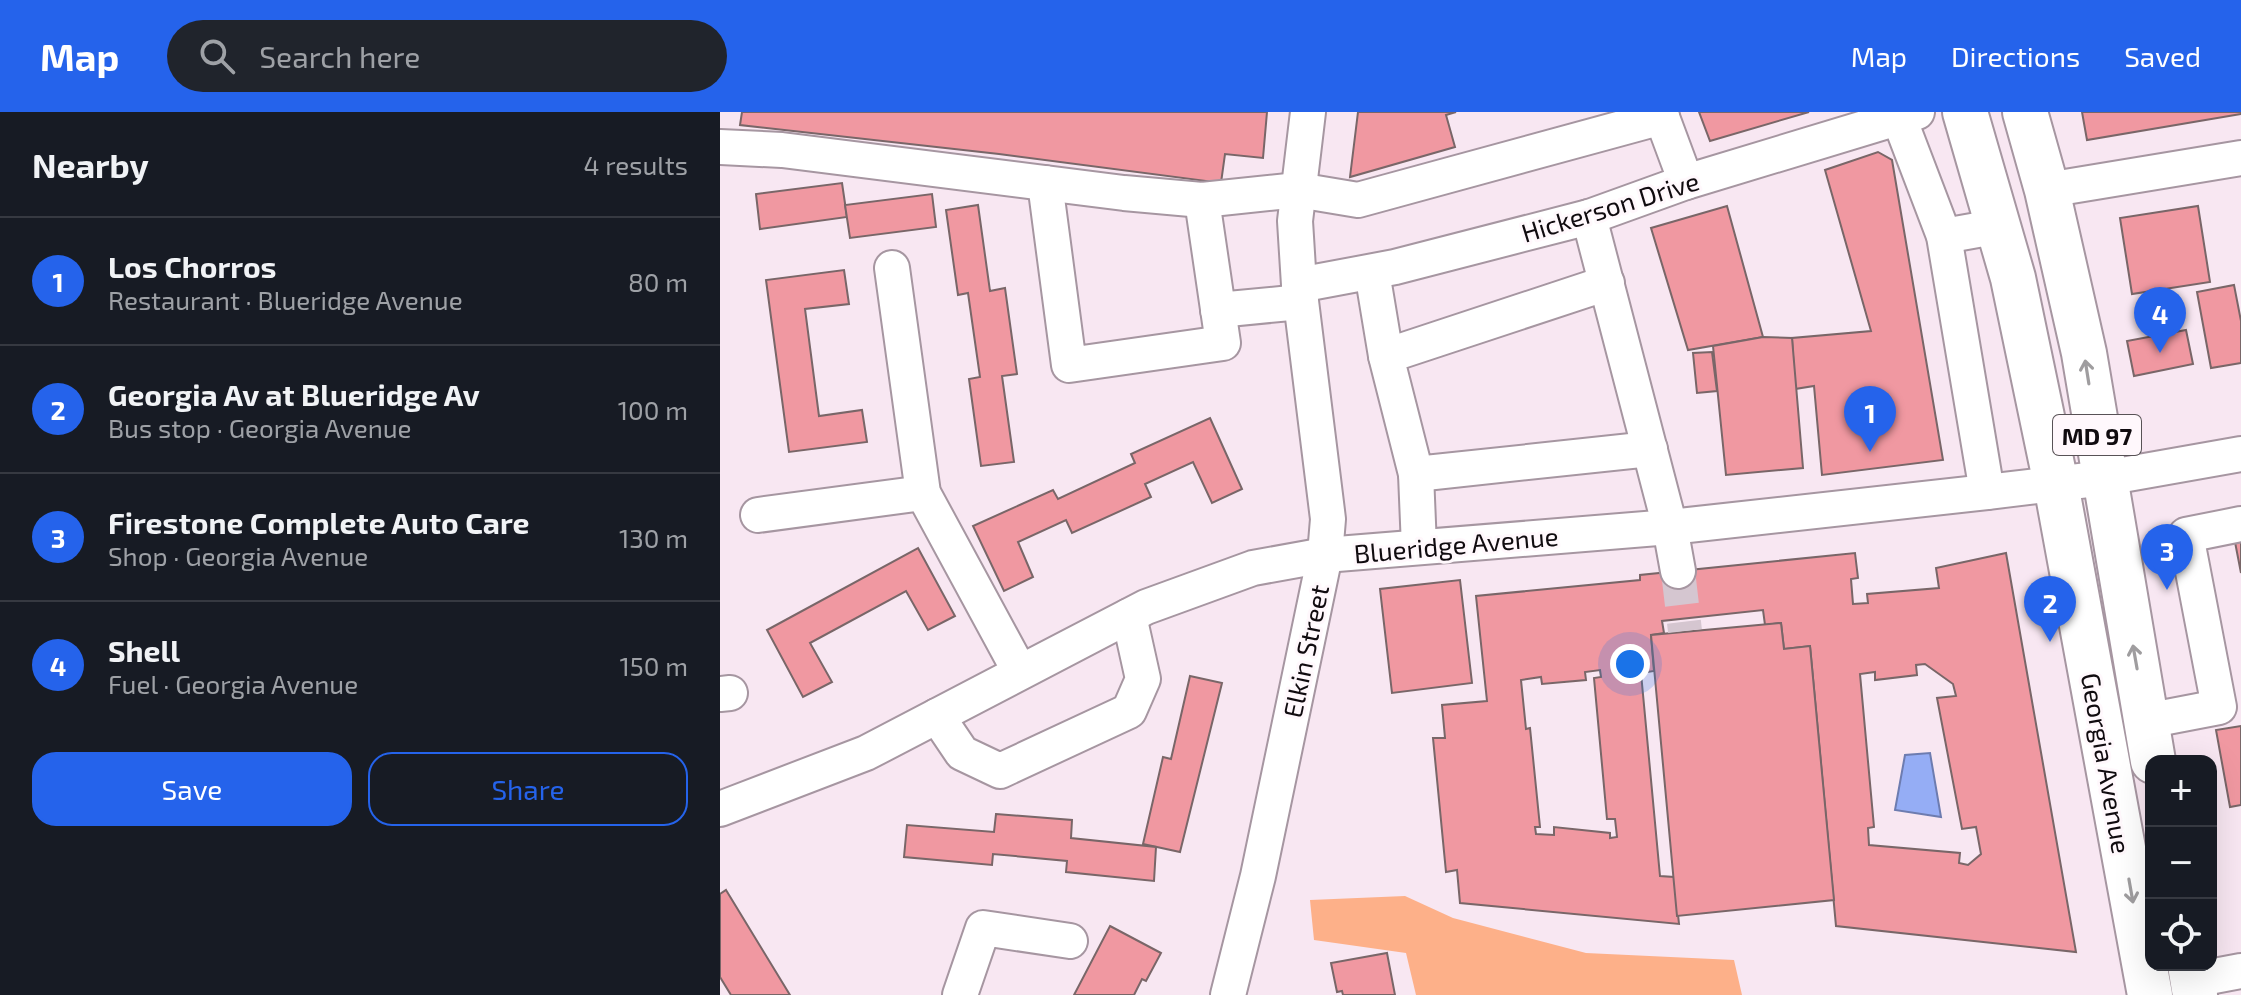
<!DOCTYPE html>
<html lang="en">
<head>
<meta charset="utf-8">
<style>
	:root { --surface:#171b24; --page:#20242c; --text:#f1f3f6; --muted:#9ea1a6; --line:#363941; --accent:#2563eb }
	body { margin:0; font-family:"Exo 2",sans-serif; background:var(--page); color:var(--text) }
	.controls { position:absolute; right:24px; bottom:24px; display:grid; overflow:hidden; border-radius:16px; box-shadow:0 8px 32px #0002 }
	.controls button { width:72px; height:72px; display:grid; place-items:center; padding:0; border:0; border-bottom:2px solid var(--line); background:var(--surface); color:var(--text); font:40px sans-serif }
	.you { position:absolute; left:910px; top:552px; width:28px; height:28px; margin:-20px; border:6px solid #fff; border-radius:50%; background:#1a73e8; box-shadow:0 0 0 12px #1a73e833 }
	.badge { display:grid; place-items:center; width:52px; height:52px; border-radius:50%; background:var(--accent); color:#fff; font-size:26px; font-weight:700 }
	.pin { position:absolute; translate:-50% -66px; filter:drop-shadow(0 2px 4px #0008) }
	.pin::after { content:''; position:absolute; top:42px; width:28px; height:24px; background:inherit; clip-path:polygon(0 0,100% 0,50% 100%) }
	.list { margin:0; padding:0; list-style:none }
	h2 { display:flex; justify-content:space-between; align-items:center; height:104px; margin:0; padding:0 32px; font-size:34px }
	h2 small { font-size:26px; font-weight:400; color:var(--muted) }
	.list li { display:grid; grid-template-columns:52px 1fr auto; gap:24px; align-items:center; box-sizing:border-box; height:128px; padding:0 32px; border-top:2px solid var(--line) }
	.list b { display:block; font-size:30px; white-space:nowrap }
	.list p { margin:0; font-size:26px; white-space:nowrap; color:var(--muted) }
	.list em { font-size:26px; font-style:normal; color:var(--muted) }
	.actions { display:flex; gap:16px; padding:24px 32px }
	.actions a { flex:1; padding:18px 0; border:2px solid var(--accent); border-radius:24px; text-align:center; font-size:28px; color:var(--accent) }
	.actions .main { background:var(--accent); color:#fff }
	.icon { flex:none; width:44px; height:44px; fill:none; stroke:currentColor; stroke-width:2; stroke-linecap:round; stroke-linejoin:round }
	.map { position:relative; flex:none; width:1521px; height:883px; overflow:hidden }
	header { display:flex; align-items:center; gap:48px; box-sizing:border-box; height:112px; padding:0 40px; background:var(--accent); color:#fff }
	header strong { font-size:38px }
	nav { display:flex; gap:44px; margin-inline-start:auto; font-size:28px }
	.search { width:560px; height:72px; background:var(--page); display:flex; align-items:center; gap:20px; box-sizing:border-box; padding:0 28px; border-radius:44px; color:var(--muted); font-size:30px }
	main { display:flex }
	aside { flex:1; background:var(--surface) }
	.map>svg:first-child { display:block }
	.green { fill:#fdb089 }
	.water { fill:#95adf5; stroke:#6d7cb0; stroke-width:2 }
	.building { fill:#f098a1; stroke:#796668; stroke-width:2; fill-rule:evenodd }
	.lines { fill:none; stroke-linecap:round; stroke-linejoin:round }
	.minor-tunnel { stroke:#d5c6d0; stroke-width:34; stroke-dasharray:34 17; stroke-linecap:butt }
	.minor-casing { stroke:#a696a1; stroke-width:38 }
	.major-casing { stroke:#a696a1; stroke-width:48 }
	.minor { stroke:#fff; stroke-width:34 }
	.major { stroke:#fff; stroke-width:44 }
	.oneway { stroke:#9f9d9f }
	.labels { text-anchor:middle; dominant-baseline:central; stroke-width:6; stroke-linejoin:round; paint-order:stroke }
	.shield { fill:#fff8fc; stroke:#585256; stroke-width:2 }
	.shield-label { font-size:24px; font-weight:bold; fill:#100b0f }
	.street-label { font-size:26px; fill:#100b0f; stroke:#fff8fc }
</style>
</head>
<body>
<header>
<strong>Map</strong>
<div class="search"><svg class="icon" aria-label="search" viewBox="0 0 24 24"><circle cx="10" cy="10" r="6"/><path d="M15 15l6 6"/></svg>Search here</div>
<nav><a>Map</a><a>Directions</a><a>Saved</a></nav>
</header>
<main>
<aside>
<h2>Nearby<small>4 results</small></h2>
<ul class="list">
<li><span class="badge">1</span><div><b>Los Chorros</b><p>Restaurant · Blueridge Avenue</p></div><em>80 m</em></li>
<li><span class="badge">2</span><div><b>Georgia Av at Blueridge Av</b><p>Bus stop · Georgia Avenue</p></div><em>100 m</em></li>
<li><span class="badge">3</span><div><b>Firestone Complete Auto Care</b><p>Shop · Georgia Avenue</p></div><em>130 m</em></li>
<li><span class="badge">4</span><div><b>Shell</b><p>Fuel · Georgia Avenue</p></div><em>150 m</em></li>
</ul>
<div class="actions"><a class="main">Save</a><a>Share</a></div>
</aside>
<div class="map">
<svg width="1521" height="883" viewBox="0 0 1521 883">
	<rect width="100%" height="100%" fill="#f8e7f2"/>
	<path class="green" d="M685,784L733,806L866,841L1014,848L1022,883H696L686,841L594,828L590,788Z"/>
	<path class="water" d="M1210,641L1221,705L1175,698L1185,643Z"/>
	<g class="building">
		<path d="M22,0H547L543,46L505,42L501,71L279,42L20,13Z"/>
		<path d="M638,0H736L726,3L735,35L630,65Z"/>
		<path d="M979,0H1089L990,29Z"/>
		<path d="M1362,0H1521V2L1367,28Z"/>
		<path d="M1158,40L1172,48L1223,348L1102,363L1094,274L1075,277L1072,226L1151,219L1105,58Z"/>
		<path d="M122,71L127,105L40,117L36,82Z"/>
		<path d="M212,82L216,115L130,126L125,93Z"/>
		<path d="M258,93L270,179L285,176L297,262L282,264L294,350L261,354L249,267L260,265L248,181L238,183L226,98Z"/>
		<path d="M1007,94L1043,225L968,238L931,116Z"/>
		<path d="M1478,94L1490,170L1412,182L1400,106Z"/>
		<path d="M124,158L129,192L85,197L99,304L142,298L147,330L69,340L46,168Z"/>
		<path d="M1514,173L1521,209V251L1491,256L1477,180Z"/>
		<path d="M1466,218L1473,252L1414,264L1407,229Z"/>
		<path d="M1043,225L1072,226L1083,356L1006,363L993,234Z"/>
		<path d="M992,240L997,279L977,281L973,241Z"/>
		<path d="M490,306L522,377L492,391L473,350L425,372L431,385L352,421L346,408L298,430L313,465L284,479L253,414L333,378L338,387L415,351L411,342Z"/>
		<path d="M1521,429V461L1515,430Z"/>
		<path d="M198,436L235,504L208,518L186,479L90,531L112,570L83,585L47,518Z"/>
		<path d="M1135,441L1138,466L1131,467L1133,492L1148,491L1147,482L1219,476L1216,456L1286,441L1356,840L1116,814L1090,534L1064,537L1061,511L1045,513L1043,498L942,509L944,521L931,523L934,559L921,561L940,764L954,765L959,812L740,791L737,758L726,760L713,626H725L722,593L767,589L756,484L920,468V463ZM1205,552L1233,572L1236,584L1217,586L1242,717L1256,715L1261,742L1248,753L1239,751L1240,741L1149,733L1148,716L1154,715L1140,562L1155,560V568L1197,563L1196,553ZM880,558L881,565L874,566L887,707H895L897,725L890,726V721L834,715V723L816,722L815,715H820L810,616L806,617L801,568L821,565L822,572L866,568L865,560Z"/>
		<path d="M740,468L752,571L672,581L660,477Z"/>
		<path d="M1061,511L1064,537L1090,534L1114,788L957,804L931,523Z"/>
		<path d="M470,564L502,571L460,740L423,732L443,645L451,647Z"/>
		<path d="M1521,614V693L1510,695L1496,618Z"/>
		<path d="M276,702L352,708L351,726L436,735L434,769L346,760L347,749L273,742L272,753L184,745L187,713L274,720Z"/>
		<path d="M6,778L70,883H11L0,865V782Z"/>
		<path d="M390,814L441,841L426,869L422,867L414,883H354Z"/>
		<path d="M667,841L675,883H623L622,879L617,880L611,851Z"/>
	</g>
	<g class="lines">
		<path class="minor-tunnel" d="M958,459L965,519"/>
		<defs>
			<g id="minor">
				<path d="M940,0L966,70"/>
				<path d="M1179,6L1224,124L1267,380"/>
				<path d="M0,35L62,38L404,81L482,88L578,78L638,88L942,5"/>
				<path d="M325,71L349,253L503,231L482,88"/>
				<path d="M1327,78L1521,46"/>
				<path d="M869,105L950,415L958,459"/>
				<path d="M1224,124L1280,114"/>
				<path d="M172,156L203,381L300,560"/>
				<path d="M652,160L666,244"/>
				<path d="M887,171L666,244L696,362L930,337"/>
				<path d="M579,173L675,155L869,105L966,70L1197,0"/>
				<path d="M498,198L581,190"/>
				<path d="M696,362L699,435"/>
				<path d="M38,403L203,381"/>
				<path d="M0,582L10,581"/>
				<path d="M217,604L242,641L280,659L409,599L423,567L409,504"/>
				<path d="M1426,609L1499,595L1466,423L1521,412"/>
				<path d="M0,697L146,641L426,495L533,456L605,443L950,415L1267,380L1385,366L1521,342"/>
				<path d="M1473,868L1521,859"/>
				<path d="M240,883L263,816L350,829"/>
				<path d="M508,883L538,764L605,443L608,407L579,173L575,109L588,0"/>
			</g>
			<g id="major">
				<path d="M1245,0L1293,166L1336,372L1430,883"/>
				<path d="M1305,0L1327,78L1364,241L1433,649"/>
				<path d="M1470,853L1475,883"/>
			</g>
		</defs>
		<use href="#minor" class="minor-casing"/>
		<use href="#major" class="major-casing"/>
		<use href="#minor" class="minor"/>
		<use href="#major" class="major"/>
	</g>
	<defs><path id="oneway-shaft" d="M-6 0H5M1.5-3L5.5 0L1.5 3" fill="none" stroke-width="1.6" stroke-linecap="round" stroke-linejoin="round" transform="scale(2)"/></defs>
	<g class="oneway">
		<use href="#oneway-shaft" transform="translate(1367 260) rotate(-99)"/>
		<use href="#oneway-shaft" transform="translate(1415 545) rotate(-100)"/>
		<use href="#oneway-shaft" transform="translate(1411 779) rotate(80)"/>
	</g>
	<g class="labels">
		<rect class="shield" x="1333" y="303" width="88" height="40" rx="6"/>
		<g class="shield-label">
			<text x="1377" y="323">MD 97</text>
		</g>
		<g class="street-label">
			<text transform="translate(890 94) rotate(-17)">Hickerson Drive</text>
			<text transform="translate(736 432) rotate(-5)">Blueridge Avenue</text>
			<text transform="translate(585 539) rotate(-78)">Elkin Street</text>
			<text transform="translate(1387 651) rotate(80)">Georgia Avenue</text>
		</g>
	</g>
</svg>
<div class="controls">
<button>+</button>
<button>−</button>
<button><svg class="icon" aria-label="locate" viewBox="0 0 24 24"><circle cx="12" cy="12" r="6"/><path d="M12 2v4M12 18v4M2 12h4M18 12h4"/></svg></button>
</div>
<div class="you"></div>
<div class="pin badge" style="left:1150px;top:340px">1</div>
<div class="pin badge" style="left:1330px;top:530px">2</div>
<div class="pin badge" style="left:1447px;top:478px">3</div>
<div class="pin badge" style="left:1440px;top:241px">4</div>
</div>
</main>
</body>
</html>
